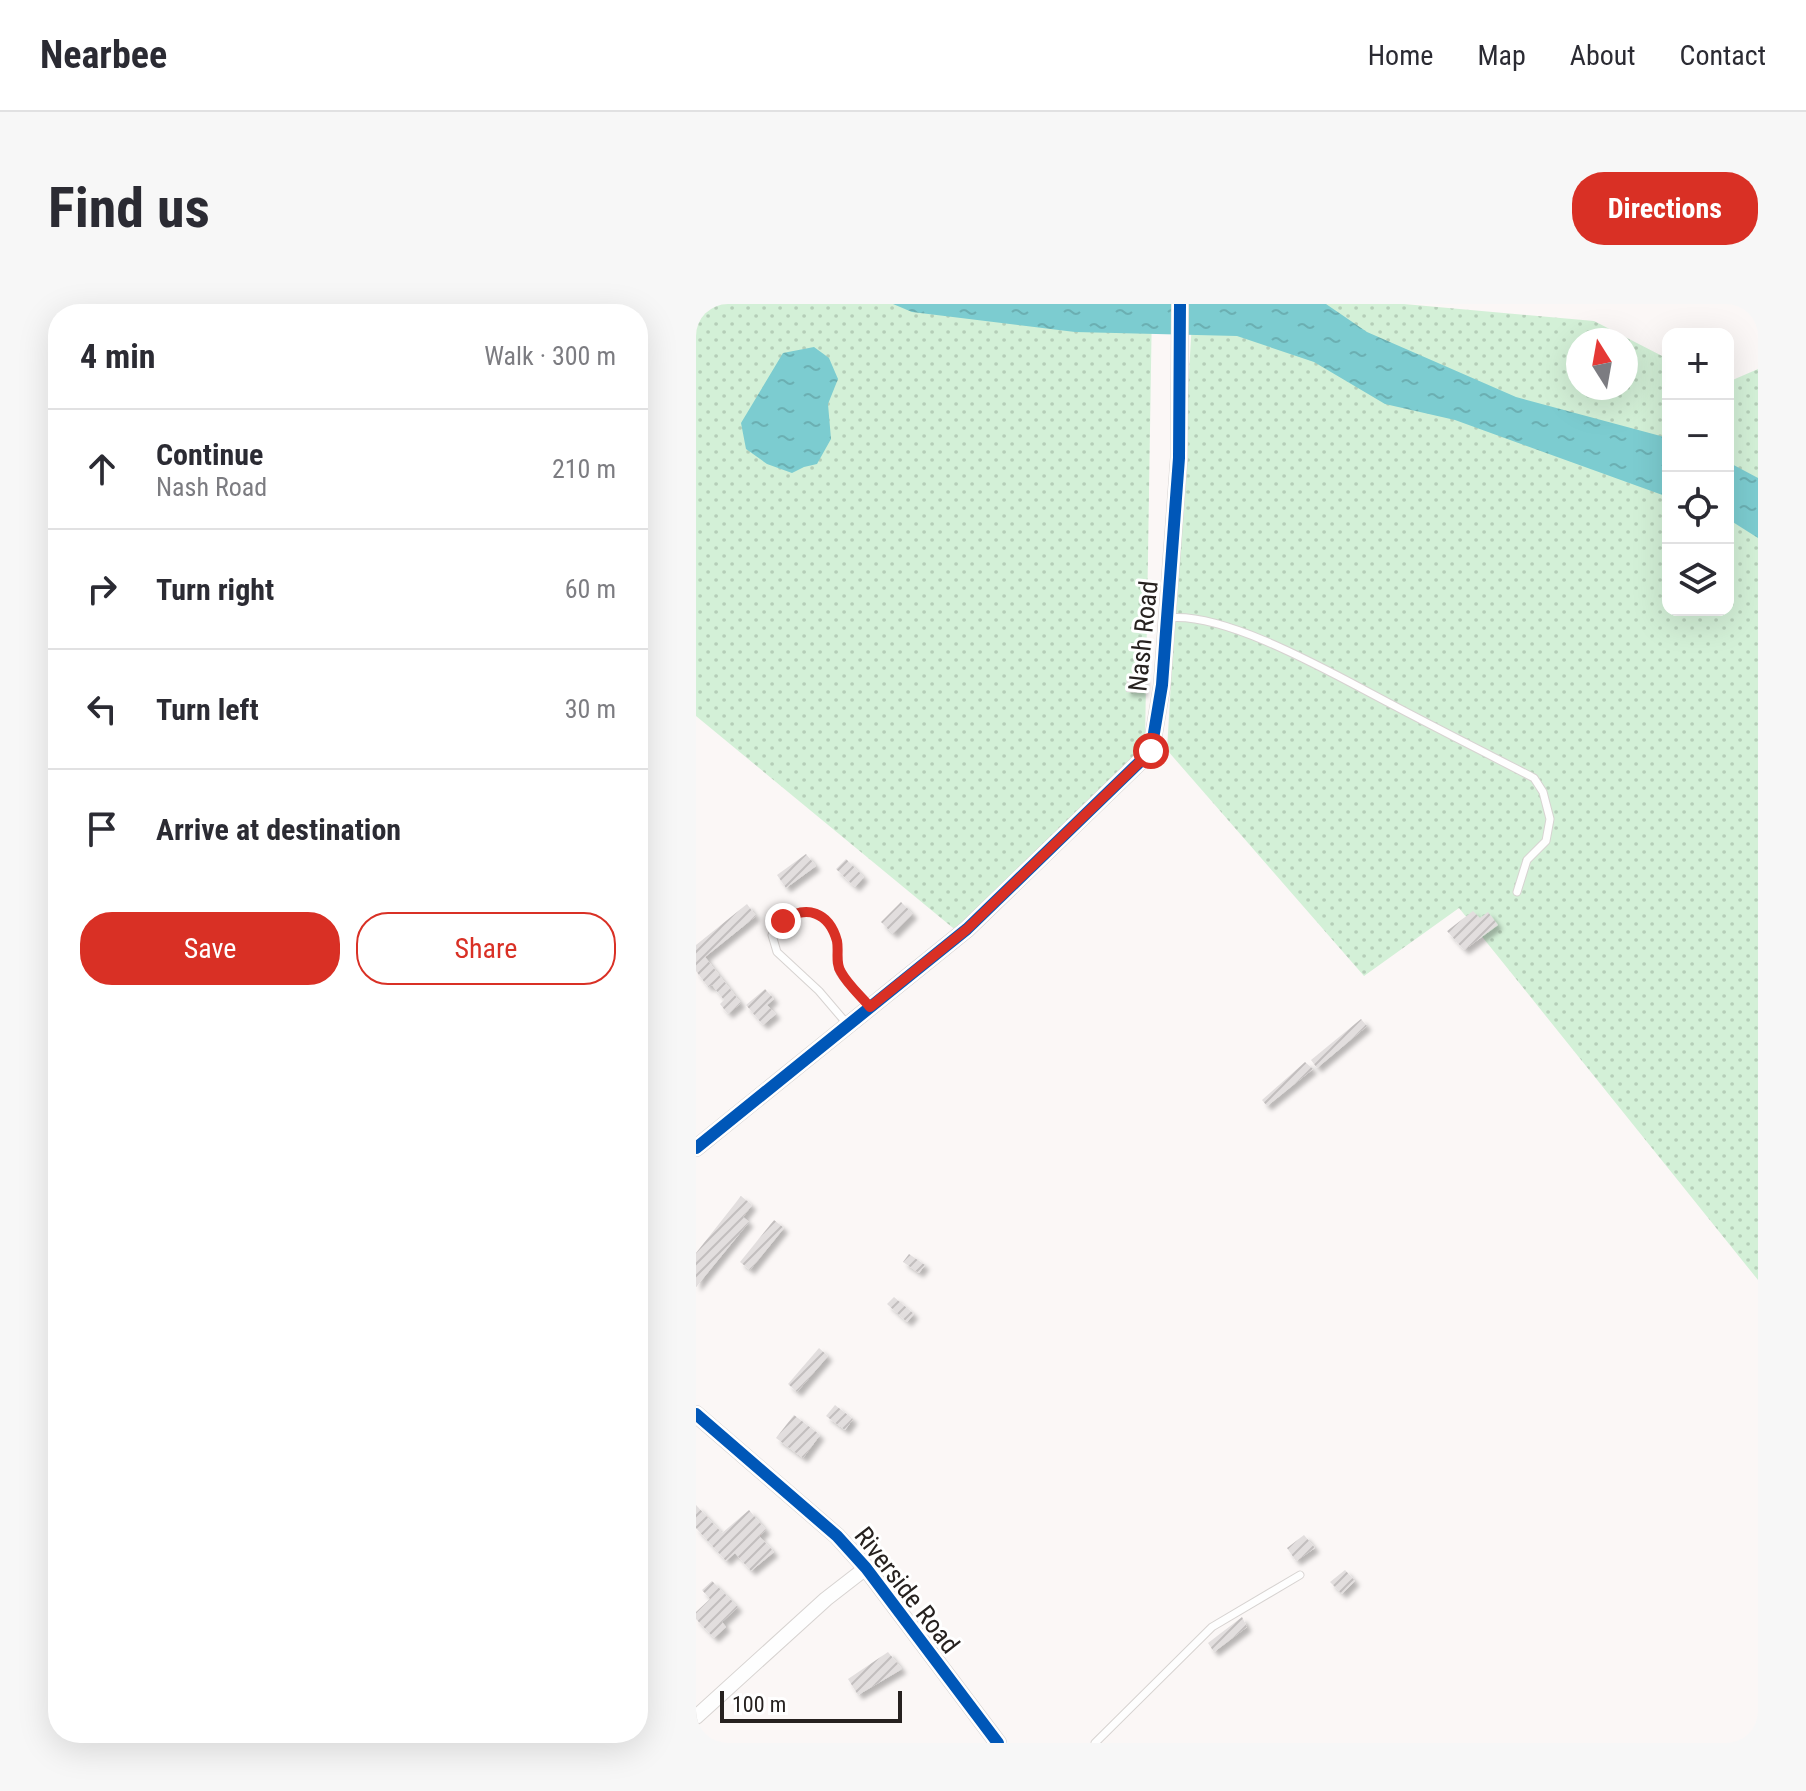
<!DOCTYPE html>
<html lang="en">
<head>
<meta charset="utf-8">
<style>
	:root { --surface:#fff; --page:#f7f7f7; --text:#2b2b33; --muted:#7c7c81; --line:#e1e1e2; --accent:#d93025 }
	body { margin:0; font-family:"Roboto Condensed",sans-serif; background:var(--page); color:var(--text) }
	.controls { position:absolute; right:24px; top:24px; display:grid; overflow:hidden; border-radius:16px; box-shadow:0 8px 32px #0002 }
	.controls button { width:72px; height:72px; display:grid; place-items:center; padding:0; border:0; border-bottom:2px solid var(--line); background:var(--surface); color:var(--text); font:40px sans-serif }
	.compass { position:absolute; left:870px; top:24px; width:72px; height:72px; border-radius:50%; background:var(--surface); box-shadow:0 8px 32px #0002; rotate:349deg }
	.scale { position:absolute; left:24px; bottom:20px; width:182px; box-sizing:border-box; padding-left:8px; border:4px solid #26211f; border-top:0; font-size:22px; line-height:28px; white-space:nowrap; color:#26211f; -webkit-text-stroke:6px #fff; paint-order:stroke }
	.stop { position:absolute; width:24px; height:24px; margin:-18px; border:6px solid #d93025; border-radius:50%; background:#fff }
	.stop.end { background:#d93025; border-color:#fff; box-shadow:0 2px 8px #0008 }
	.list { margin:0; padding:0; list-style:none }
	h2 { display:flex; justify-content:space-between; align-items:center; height:104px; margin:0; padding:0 32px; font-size:34px }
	h2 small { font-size:26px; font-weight:400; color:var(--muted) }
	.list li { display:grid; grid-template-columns:52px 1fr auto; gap:24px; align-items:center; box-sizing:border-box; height:120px; padding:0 32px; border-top:2px solid var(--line) }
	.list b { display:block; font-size:30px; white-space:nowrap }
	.list p { margin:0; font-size:26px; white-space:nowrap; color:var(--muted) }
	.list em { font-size:26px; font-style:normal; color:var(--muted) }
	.actions { display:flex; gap:16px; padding:24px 32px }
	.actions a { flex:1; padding:18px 0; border:2px solid var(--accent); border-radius:32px; text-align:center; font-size:28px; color:var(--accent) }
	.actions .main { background:var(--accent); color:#fff }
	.icon { flex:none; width:44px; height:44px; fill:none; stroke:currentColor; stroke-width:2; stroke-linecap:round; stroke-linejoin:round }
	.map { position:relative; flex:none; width:1062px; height:1439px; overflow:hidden; border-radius:32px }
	header { display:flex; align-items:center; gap:48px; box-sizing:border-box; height:112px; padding:0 40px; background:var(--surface); border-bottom:2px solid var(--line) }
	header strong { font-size:38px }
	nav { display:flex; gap:44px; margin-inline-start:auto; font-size:28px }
	.intro { display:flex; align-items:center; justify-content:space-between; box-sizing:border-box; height:192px; padding:0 48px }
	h1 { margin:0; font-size:56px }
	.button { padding:20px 36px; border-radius:32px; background:var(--accent); color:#fff; font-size:28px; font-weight:700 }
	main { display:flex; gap:48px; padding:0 48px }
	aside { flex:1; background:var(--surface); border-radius:32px; box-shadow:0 8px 32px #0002 }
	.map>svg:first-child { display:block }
	.grass { fill:url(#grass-dots); fill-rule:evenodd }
	.water { fill:url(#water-ripples) }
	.building { fill:url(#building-hatch); filter:url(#shadow) }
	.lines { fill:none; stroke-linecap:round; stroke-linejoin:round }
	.service-casing { stroke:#d7d3d1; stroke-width:9 }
	.minor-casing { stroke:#d7d3d1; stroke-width:16 }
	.tertiary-casing { stroke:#d7d3d1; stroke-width:18 }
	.service { stroke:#fefefe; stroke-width:7 }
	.minor { stroke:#fefefe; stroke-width:14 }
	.tertiary { stroke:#fefefe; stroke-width:16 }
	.cycleway-casing { stroke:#fff; stroke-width:17 }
	.cycleway { stroke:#0057b8; stroke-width:12 }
	.route { stroke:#d93025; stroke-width:10 }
	.labels { text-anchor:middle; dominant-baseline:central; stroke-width:6; stroke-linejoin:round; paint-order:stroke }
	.street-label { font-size:26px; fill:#26211f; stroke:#fff }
</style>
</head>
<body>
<header>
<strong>Nearbee</strong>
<nav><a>Home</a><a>Map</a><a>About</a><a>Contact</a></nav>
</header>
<div class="intro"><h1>Find us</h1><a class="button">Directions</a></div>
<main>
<aside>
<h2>4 min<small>Walk · 300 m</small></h2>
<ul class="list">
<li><svg class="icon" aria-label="ahead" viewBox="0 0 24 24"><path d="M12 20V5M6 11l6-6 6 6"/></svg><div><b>Continue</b><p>Nash Road</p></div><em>210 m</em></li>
<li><svg class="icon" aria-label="right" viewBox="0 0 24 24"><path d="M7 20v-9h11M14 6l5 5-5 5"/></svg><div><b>Turn right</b></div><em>60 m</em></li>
<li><svg class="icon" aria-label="left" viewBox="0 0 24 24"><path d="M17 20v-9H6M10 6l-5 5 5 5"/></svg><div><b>Turn left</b></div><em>30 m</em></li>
<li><svg class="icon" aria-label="arrive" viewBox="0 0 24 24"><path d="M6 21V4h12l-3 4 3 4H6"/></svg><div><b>Arrive at destination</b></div></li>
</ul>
<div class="actions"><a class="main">Save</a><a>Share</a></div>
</aside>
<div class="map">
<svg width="1062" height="1439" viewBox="0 0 1062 1439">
	<defs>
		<pattern id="grass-dots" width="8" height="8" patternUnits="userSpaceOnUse" patternTransform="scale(2)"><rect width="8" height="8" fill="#d3f0d7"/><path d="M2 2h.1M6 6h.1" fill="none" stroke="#b5ceb8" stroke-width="1.8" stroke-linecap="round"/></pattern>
		<pattern id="water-ripples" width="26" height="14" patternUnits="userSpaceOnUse" patternTransform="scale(2)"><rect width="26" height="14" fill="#7cccd0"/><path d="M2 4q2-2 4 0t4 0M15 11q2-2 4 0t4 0" fill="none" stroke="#6bafb2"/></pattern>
		<pattern id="building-hatch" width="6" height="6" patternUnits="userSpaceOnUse" patternTransform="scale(2)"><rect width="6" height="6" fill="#e2dede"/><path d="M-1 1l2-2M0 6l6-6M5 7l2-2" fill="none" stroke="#c2bebe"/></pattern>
		<filter id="shadow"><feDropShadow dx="4.5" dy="4.5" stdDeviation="2" flood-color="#0004"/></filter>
	</defs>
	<rect width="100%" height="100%" fill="#fbf7f6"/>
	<g class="grass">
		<path d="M0,0H456L449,440L268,633L0,412Z"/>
		<path d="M497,0H708L898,17L972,55V306H1032V78L1062,65V976L763,604L668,672L471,446ZM882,36H930V84H882Z"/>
	</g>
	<g class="water">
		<path d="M197,0H630L671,28L820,93L972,134V193L759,116L689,100L618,58L541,32L379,28L216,8Z"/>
		<path d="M118,43L133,54L142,75L132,100L135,135L121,160L108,163L96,169L71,160L50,145L45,119L87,49Z"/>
		<path d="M1032,158L1062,174V234L1032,215Z"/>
	</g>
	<g class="building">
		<path d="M431,371L448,373L447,389L430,388Z"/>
		<path d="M110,550L120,562L90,584L81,571Z"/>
		<path d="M150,555L168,573L159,583L140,565Z"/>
		<path d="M205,598L217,610L197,630L185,618Z"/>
		<path d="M51,600L60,612L9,653L45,699L32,710L24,700L28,696L16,681L12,683L0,667V641Z"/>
		<path d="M777,607L784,614L792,608L802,621L768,646L751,627Z"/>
		<path d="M69,685L78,695L71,701L80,710L67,721L50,701Z"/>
		<path d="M665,715L671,722L621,764L615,756Z"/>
		<path d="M609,758L617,765L571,802L566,796Z"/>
		<path d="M45,892L56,901L47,913L53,918L0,983V949Z"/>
		<path d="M78,916L88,924L54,966L44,958Z"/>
		<path d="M213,950L229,961L223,969L207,958Z"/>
		<path d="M198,993L218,1010L211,1018L191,1000Z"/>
		<path d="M123,1044L132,1052L101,1088L92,1080Z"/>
		<path d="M139,1101L157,1115L149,1126L130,1112Z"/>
		<path d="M98,1111L124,1131L107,1154L80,1134Z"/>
		<path d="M0,1201L26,1229L53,1206L70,1226L63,1232L78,1248L55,1267L39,1249L30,1257L0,1224Z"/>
		<path d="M608,1231L619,1244L600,1257L591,1244Z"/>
		<path d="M649,1266L659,1277L646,1290L634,1278Z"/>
		<path d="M16,1277L42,1303L26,1318L30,1323L18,1334L0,1315V1308L14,1295L6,1286Z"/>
		<path d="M546,1313L551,1323L518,1348L512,1339Z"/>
		<path d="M192,1348L206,1365L162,1391L152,1375Z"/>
	</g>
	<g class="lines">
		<defs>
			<g id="service">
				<path d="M473,314C532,308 641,372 695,400C742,425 790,449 838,474L847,488L854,515L850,537L831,556L821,588"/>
				<path d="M152,721L123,687L81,648L76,631C95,600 130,598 141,637C143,647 140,659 144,668C151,680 165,692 174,702"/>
				<path d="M399,1439L516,1323L604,1271"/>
			</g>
			<path id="minor" d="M0,1413L130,1295L170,1264"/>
			<g id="tertiary">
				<path d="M0,844L271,625L455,447L466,381L483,154L484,0"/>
				<path d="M0,1110L141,1232L170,1264L302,1439"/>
			</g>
		</defs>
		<use href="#service" class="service-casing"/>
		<use href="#minor" class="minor-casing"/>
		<use href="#tertiary" class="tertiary-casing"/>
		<use href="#service" class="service"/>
		<use href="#minor" class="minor"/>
		<use href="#tertiary" class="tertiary"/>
		<defs>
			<g id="cycleway">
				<path d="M0,844L271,625L455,447L466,381L483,154L484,0"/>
				<path d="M0,1110L141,1232L170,1264L302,1439"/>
			</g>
		</defs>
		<use href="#cycleway" class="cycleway-casing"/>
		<use href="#cycleway" class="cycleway"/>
	</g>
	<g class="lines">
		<path class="route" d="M87,617C110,600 133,608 141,637C143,647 139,659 145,668C152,681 165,692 174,703L271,625L455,447"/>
	</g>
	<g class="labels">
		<g class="street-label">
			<text transform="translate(447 332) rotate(-84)">Nash Road</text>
			<text transform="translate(211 1286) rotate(52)">Riverside Road</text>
		</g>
	</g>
</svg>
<div class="controls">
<button>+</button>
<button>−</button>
<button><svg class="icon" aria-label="locate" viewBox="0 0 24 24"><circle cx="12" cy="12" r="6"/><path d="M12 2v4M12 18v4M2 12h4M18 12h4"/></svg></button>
<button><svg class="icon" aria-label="layers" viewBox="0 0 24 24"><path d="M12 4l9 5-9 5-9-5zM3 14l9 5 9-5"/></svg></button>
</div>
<svg class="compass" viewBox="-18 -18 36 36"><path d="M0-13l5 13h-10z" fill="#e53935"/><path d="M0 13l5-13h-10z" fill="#7c7c81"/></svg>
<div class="scale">100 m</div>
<div class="stop" style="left:455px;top:447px"></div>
<div class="stop end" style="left:87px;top:617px"></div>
</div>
</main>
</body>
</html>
